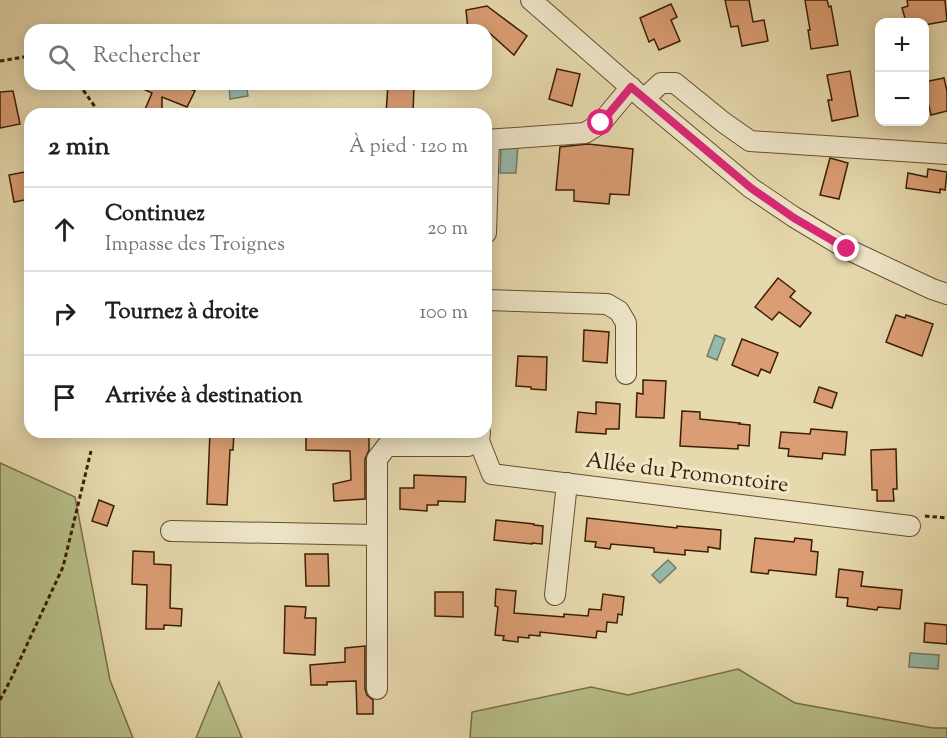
<!DOCTYPE html>
<html lang="fr">
<head>
<meta charset="utf-8">
<style>
	:root { --surface:#fff; --page:#f2f2f2; --text:#202124; --muted:#757577; --line:#e0e0e0 }
	body { margin:0; font-family:"Sorts Mill Goudy",serif; background:var(--page); color:var(--text) }
	.controls { position:absolute; right:18px; top:18px; display:grid; overflow:hidden; border-radius:12px; box-shadow:0 3px 15px #0003 }
	.controls button { width:54px; height:54px; display:grid; place-items:center; padding:0; border:0; border-bottom:2px solid var(--line); background:var(--surface); color:var(--text); font:30px sans-serif }
	.stop { position:absolute; width:18px; height:18px; margin:-14px; border:4px solid #db2777; border-radius:50%; background:#fff }
	.stop.end { background:#db2777; border-color:#fff; box-shadow:0 2px 6px #0008 }
	.list { margin:0; padding:0; list-style:none }
	h2 { display:flex; justify-content:space-between; align-items:center; height:78px; margin:0; padding:0 24px; font-size:26px }
	h2 small { font-size:20px; font-weight:400; color:var(--muted) }
	.list li { display:grid; grid-template-columns:39px 1fr auto; gap:18px; align-items:center; box-sizing:border-box; height:84px; padding:0 24px; border-top:2px solid var(--line) }
	.list b { display:block; font-size:22px; white-space:nowrap }
	.list p { margin:0; font-size:20px; white-space:nowrap; color:var(--muted) }
	.list em { font-size:20px; font-style:normal; color:var(--muted) }
	.icon { flex:none; width:33px; height:33px; fill:none; stroke:currentColor; stroke-width:2; stroke-linecap:round; stroke-linejoin:round }
	.map { position:relative; flex:none; width:947px; height:738px; overflow:hidden }
	.search { position:absolute; background:var(--surface); box-shadow:0 3px 15px #0003; left:24px; top:24px; width:468px; height:66px; display:flex; align-items:center; gap:15px; box-sizing:border-box; padding:0 21px; border-radius:18px; color:var(--muted); font-size:22px }
	.panel { position:absolute; background:var(--surface); box-shadow:0 3px 15px #0003; left:24px; top:108px; width:468px; height:330px; border-radius:18px }
	.map>svg:first-child { display:block }
	.green { fill:#b7bf89; stroke:#7a6e47; stroke-width:1.5 }
	.water { fill:#96baae; stroke:#727c6a; stroke-width:1.5 }
	.building { fill:#db9d73; stroke:#3c1e05; stroke-width:1.5 }
	.lines { fill:none; stroke-linecap:round; stroke-linejoin:round }
	.minor-casing { stroke:#664d2f; stroke-width:22 }
	.path { stroke:#3c1e05; stroke-width:3; stroke-dasharray:4.5 3; stroke-linecap:butt }
	.minor { stroke:#efe6ca; stroke-width:20 }
	.route { stroke:#db2777; stroke-width:8 }
	.labels { text-anchor:middle; dominant-baseline:central; stroke-width:6; stroke-linejoin:round; paint-order:stroke }
	.street-label { font-size:22px; fill:#3c1e05; stroke:#efe6ca }
</style>
</head>
<body>
<div class="map">
<svg width="947" height="738" viewBox="0 0 947 738">
	<rect width="100%" height="100%" fill="#e6d9ad"/>
	<filter id="stains"><feTurbulence type="fractalNoise" baseFrequency=".00333" numOctaves="4"/><feColorMatrix values="0 0 0 0 .2 0 0 0 0 .09 0 0 0 0 .02 0 0 0 .5 -.17"/></filter>
	<radialGradient id="worn" r=".72"><stop offset=".6" stop-color="#630" stop-opacity="0"/><stop offset="1" stop-color="#630" stop-opacity=".3"/></radialGradient>
	<g class="green">
		<path d="M0,463L75,497L110,680L133,738H0Z"/>
		<path d="M738,669L795,703L933,728H947V738H470L472,712L591,687L628,695Z"/>
		<path d="M219,682L242,738H196Z"/>
	</g>
	<g class="water">
		<path d="M229,84H246L248,96L230,99Z"/>
		<path d="M510,143H518L516,173H500L501,149Z"/>
		<path d="M715,335L725,339L717,360L707,356Z"/>
		<path d="M668,560L676,568L660,583L652,575Z"/>
		<path d="M910,653L939,655L938,669L909,667Z"/>
	</g>
	<g class="building">
		<path d="M725,0H749L753,22L764,20L768,41L742,46L738,26L731,27Z"/>
		<path d="M805,0H827L829,7L831,6L838,45L811,49L808,30H810Z"/>
		<path d="M907,0H945L947,21L924,25V22H906L902,8L908,6Z"/>
		<path d="M671,4L677,17L671,20L680,41L659,50L654,39L649,42L640,18Z"/>
		<path d="M487,6L527,36L514,55L486,30H468L466,10Z"/>
		<path d="M557,69L580,74L572,106L549,99Z"/>
		<path d="M850,71L858,116L832,121L828,100H832L827,75Z"/>
		<path d="M944,78L947,91V111L931,115L928,102H924V82Z"/>
		<path d="M133,84H178L195,91L187,107L162,97V114H143L152,93Z"/>
		<path d="M388,84H414L413,114H386Z"/>
		<path d="M13,91L20,124L0,128V92Z"/>
		<path d="M588,144L633,149L629,195L610,194L609,204L574,201V190H556L560,147Z"/>
		<path d="M830,158L848,163L839,199L820,195Z"/>
		<path d="M928,169L947,172L945,190L940,189V193L906,188L908,173L927,177Z"/>
		<path d="M30,171V199L14,202L9,175Z"/>
		<path d="M778,278L795,291L790,297L811,313L800,327L779,312L772,320L755,307Z"/>
		<path d="M896,315L905,318L906,315L933,324L922,356L886,342Z"/>
		<path d="M584,330L609,332L607,363L583,361Z"/>
		<path d="M742,339L778,353L770,373L761,369L758,376L732,365Z"/>
		<path d="M518,356L547,357L546,390L531,389V387L516,386Z"/>
		<path d="M643,380L666,381L664,418L636,417L637,393L643,394Z"/>
		<path d="M819,387L837,393L832,408L814,402Z"/>
		<path d="M596,402L620,404L619,429H606V434L576,432L578,412L596,414Z"/>
		<path d="M682,411L700,412V419L740,423L739,424L750,425L749,446L738,445V449L680,446Z"/>
		<path d="M811,429L847,432L845,455L823,453L822,459L788,456L789,449L779,448L781,432L810,434Z"/>
		<path d="M210,432H234L233,450H230L227,505L207,504Z"/>
		<path d="M306,432H369V450L365,459V499L334,501L333,484L351,480L350,451L306,450Z"/>
		<path d="M896,449L897,489H893L894,501H877V490H872L871,450Z"/>
		<path d="M414,475L466,477L465,502L438,501V505H427V511L400,509V488H414Z"/>
		<path d="M99,500L114,506L107,526L92,521Z"/>
		<path d="M587,518L677,528V526L721,530L720,549L708,547V552L685,550V555L654,552V548L611,544L610,549L595,547L596,542L585,541Z"/>
		<path d="M496,520L534,524V525L543,526L542,544L532,543V544L494,540Z"/>
		<path d="M755,538L794,542L795,538L812,540L811,551L818,552L816,575L769,570L768,574L751,572Z"/>
		<path d="M133,551L154,552V564L171,565L170,608L182,609L181,626L164,625V629H146L147,585L132,584Z"/>
		<path d="M305,554H328L329,586H306Z"/>
		<path d="M839,569L863,572L861,586L902,590L900,609L878,607L877,610L847,606L848,598L836,597Z"/>
		<path d="M496,589L516,591L514,613L564,617V614L588,616L589,609L601,610L603,594L624,597L622,615L618,614L617,623L607,622L606,632L597,631L596,638L540,632V636L529,635V638L518,637V642L503,640L504,636L495,635L498,607L495,606Z"/>
		<path d="M435,592H463V617L435,616Z"/>
		<path d="M285,606L306,607L305,618H316L315,655L284,653Z"/>
		<path d="M925,623L947,625V644L924,642Z"/>
		<path d="M365,646V689L367,695L373,700V714H357L356,681L327,682V685H311L310,665L345,662V648Z"/>
	</g>
	<g class="lines">
		<defs>
			<g id="minor">
				<path d="M531,0L644,99L751,188L794,217L847,249L932,289L947,294"/>
				<path d="M644,99L661,83H675L723,122L750,141L947,154"/>
				<path d="M486,140L585,133L601,123L631,87"/>
				<path d="M486,233L489,140"/>
				<path d="M486,300L607,304L619,311L626,323V374"/>
				<path d="M479,441L492,474L910,526"/>
				<path d="M171,531L377,535"/>
				<path d="M555,595L567,483"/>
				<path d="M377,689V459L387,446H468L479,441L480,432"/>
			</g>
		</defs>
		<use href="#minor" class="minor-casing"/>
		<g class="path">
			<path d="M0,61L30,56"/>
			<path d="M79,84L100,114"/>
			<path d="M925,516L947,518"/>
			<path d="M0,700L11,679L63,567L91,451"/>
		</g>
		<use href="#minor" class="minor"/>
	</g>
	<g class="lines">
		<path class="route" d="M601,123L631,87L751,188L794,218L847,249"/>
	</g>
	<g class="labels">
		<g class="street-label">
			<text transform="translate(687 474) rotate(7)">Allée du Promontoire</text>
		</g>
	</g>
	<rect width="100%" height="100%" filter="url(#stains)"/>
	<rect width="100%" height="100%" fill="url(#worn)"/>
</svg>
<div class="controls">
<button>+</button>
<button>−</button>
</div>
<div class="stop" style="left:601px;top:123px"></div>
<div class="stop end" style="left:847px;top:249px"></div>
<div class="search"><svg class="icon" aria-label="search" viewBox="0 0 24 24"><circle cx="10" cy="10" r="6"/><path d="M15 15l6 6"/></svg>Rechercher</div>
<section class="panel">
<h2>2 min<small>À pied · 120 m</small></h2>
<ul class="list">
<li><svg class="icon" aria-label="ahead" viewBox="0 0 24 24"><path d="M12 20V5M6 11l6-6 6 6"/></svg><div><b>Continuez</b><p>Impasse des Troignes</p></div><em>20 m</em></li>
<li><svg class="icon" aria-label="right" viewBox="0 0 24 24"><path d="M7 20v-9h11M14 6l5 5-5 5"/></svg><div><b>Tournez à droite</b></div><em>100 m</em></li>
<li><svg class="icon" aria-label="arrive" viewBox="0 0 24 24"><path d="M6 21V4h12l-3 4 3 4H6"/></svg><div><b>Arrivée à destination</b></div></li>
</ul>
</section>
</div>
</body>
</html>
